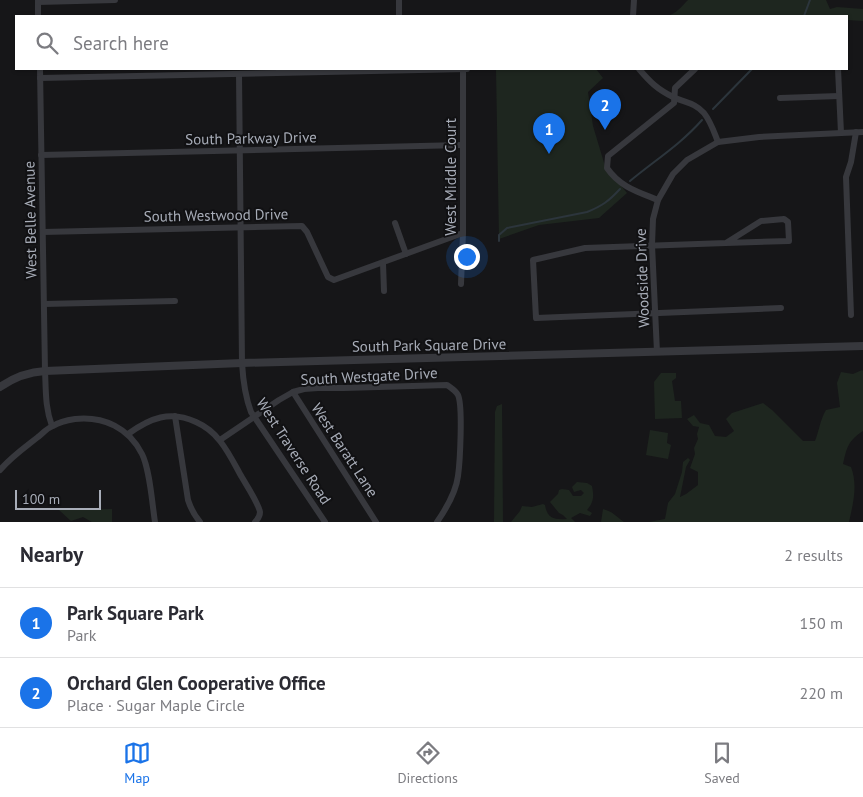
<!DOCTYPE html>
<html lang="en">
<head>
<meta charset="utf-8">
<style>
	:root { --surface:#fff; --page:#f7f7f7; --text:#2b2b33; --muted:#7c7c81; --line:#e1e1e2; --accent:#1a73e8 }
	body { margin:0; font-family:"PT Sans",sans-serif; background:var(--page); color:var(--text) }
	.scale { position:absolute; left:15px; bottom:12px; width:86px; box-sizing:border-box; padding-left:5px; border:2px solid #a8adb8; border-top:0; font-size:14px; line-height:18px; white-space:nowrap; color:#a8adb8; -webkit-text-stroke:4px #111113; paint-order:stroke }
	.you { position:absolute; left:466px; top:256px; width:18px; height:18px; margin:-12px; border:4px solid #fff; border-radius:50%; background:#1a73e8; box-shadow:0 0 0 8px #1a73e833 }
	.badge { display:grid; place-items:center; width:32px; height:32px; border-radius:50%; background:var(--accent); color:#fff; font-size:16px; font-weight:700 }
	.pin { position:absolute; translate:-50% -41px; filter:drop-shadow(0 1px 2px #0008) }
	.pin::after { content:''; position:absolute; top:26px; width:18px; height:15px; background:inherit; clip-path:polygon(0 0,100% 0,50% 100%) }
	.list { margin:0; padding:0; list-style:none }
	h2 { display:flex; justify-content:space-between; align-items:center; height:65px; margin:0; padding:0 20px; font-size:21px }
	h2 small { font-size:16px; font-weight:400; color:var(--muted) }
	.list li { display:grid; grid-template-columns:32px 1fr auto; gap:15px; align-items:center; box-sizing:border-box; height:70px; padding:0 20px; border-top:1px solid var(--line) }
	.list b { display:block; font-size:19px; white-space:nowrap }
	.list p { margin:0; font-size:16px; white-space:nowrap; color:var(--muted) }
	.list em { font-size:16px; font-style:normal; color:var(--muted) }
	.icon { flex:none; width:28px; height:28px; fill:none; stroke:currentColor; stroke-width:2; stroke-linecap:round; stroke-linejoin:round }
	.map { position:relative; flex:none; width:863px; height:522px; overflow:hidden }
	.search { position:absolute; background:var(--surface); box-shadow:0 1px 4px #0004; left:15px; right:15px; top:15px; height:55px; display:flex; align-items:center; gap:12px; box-sizing:border-box; padding:0 18px; border-radius:0px; color:var(--muted); font-size:19px }
	.sheet { height:205px; background:var(--surface) }
	nav { display:flex; justify-content:space-around; align-items:center; box-sizing:border-box; height:70px; border-top:1px solid var(--line); background:var(--surface); font-size:14px; color:var(--muted) }
	nav a { display:grid; justify-items:center; gap:2px }
	nav .on { color:var(--accent) }
	.map>svg:first-child { display:block }
	.green { fill:#1e261f }
	.lines { fill:none; stroke-linecap:round; stroke-linejoin:round }
	.stream { stroke:#2c353c; stroke-width:2 }
	.minor { stroke:#37383d; stroke-width:6 }
	.tertiary { stroke:#37383d; stroke-width:8 }
	.labels { text-anchor:middle; dominant-baseline:central; stroke-width:4; stroke-linejoin:round; paint-order:stroke }
	.street-label { font-size:15px; fill:#a8adb8; stroke:#111113 }
</style>
</head>
<body>
<div class="map">
<svg width="863" height="522" viewBox="0 0 863 522">
	<rect width="100%" height="100%" fill="#161618"/>
	<g class="green">
		<path d="M688,0H826L830,9L837,7L863,9V21L847,20V16H667C676,14 682,6 688,0Z"/>
		<path d="M496,69H596L603,78L588,92L593,126L605,166L627,193L599,218L539,225L499,239Z"/>
		<path d="M862,370L863,371V431C848,441 847,447 843,464L851,467C858,485 853,504 849,522H649L665,519L668,503L675,494L682,472L683,462L688,458L690,460L686,467L680,497L686,494L698,485V472L690,468L695,454L694,448L698,439L697,434L699,427L693,426L687,419L694,415L700,423L709,425L715,436L726,437L734,431L726,419L732,413L763,403L772,410L803,441H815C819,431 820,420 826,410L840,407L837,383L841,372L853,374Z"/>
		<path d="M661,373H676V378L672,381L675,401H681L682,418L655,419L654,382Z"/>
		<path d="M502,404L503,522H494L495,412L497,406Z"/>
		<path d="M650,430L668,433L667,443L671,445L668,459L646,455Z"/>
		<path d="M577,482L587,483L592,486C594,496 594,502 587,510L592,513L590,516L580,513L571,518L575,522H511L520,511L522,506L532,507L543,504L545,505C547,518 554,520 567,519L563,515L559,513L550,502L558,494L559,490L562,489L569,490L573,496H581L584,493L581,490L574,492L572,487Z"/>
		<path d="M112,509V522H92L83,517L71,521L59,510Z"/>
		<path d="M603,509C614,512 615,516 624,522H601Z"/>
	</g>
	<g class="lines">
		<g class="stream">
			<path d="M804,16L810,0"/>
			<path d="M713,109L752,69"/>
			<path d="M630,181C654,161 681,144 702,120"/>
			<path d="M499,241V235L507,228L587,212C602,206 609,201 620,189"/>
		</g>
		<g class="minor">
			<path d="M38,0V16"/>
			<path d="M399,0V16"/>
			<path d="M38,2L115,0"/>
			<path d="M633,16L634,0"/>
			<path d="M40,69L45,371C46,390 45,408 52,426"/>
			<path d="M639,69C650,82 657,89 673,97C685,103 694,102 704,113C711,122 714,132 718,142"/>
			<path d="M838,69L841,133"/>
			<path d="M239,74L242,363C243,380 245,396 251,412L325,522"/>
			<path d="M40,78L467,69"/>
			<path d="M780,98L839,96"/>
			<path d="M41,155L462,145"/>
			<path d="M658,200C638,192 620,187 607,168L608,156L674,103L675,88L695,69"/>
			<path d="M395,223L406,254"/>
			<path d="M43,232L302,226L307,232L328,277L334,280L463,233"/>
			<path d="M726,243L789,241L788,222L784,219L761,221L726,243L585,248L533,260L536,318L781,308"/>
			<path d="M383,263L384,291"/>
			<path d="M461,284L463,233V69"/>
			<path d="M44,304L175,301"/>
			<path d="M851,315L846,177L851,162L856,132"/>
			<path d="M657,352L652,245L653,219L658,200L673,174L687,160L718,142L759,137L863,132"/>
			<path d="M293,392L376,522"/>
			<path d="M175,416L188,500C191,509 194,515 200,522"/>
			<path d="M128,434C150,418 170,410 196,422C205,426 214,433 220,441C228,451 234,463 240,474C245,483 258,502 260,512C260,516 258,519 255,522"/>
			<path d="M220,440L279,400L293,392L304,389L318,388H344L447,385C451,388 455,390 458,395C463,406 460,462 458,476C456,492 446,509 437,522"/>
			<path d="M0,470C11,457 24,448 38,437C42,434 47,428 53,426C59,422 68,420 75,419C104,416 129,428 142,454C150,470 152,503 155,522"/>
		</g>
		<path class="tertiary" d="M0,387C13,378 29,372 45,371L242,363L863,346"/>
	</g>
	<g class="labels">
		<g class="street-label">
			<text transform="translate(251 138) rotate(-1)">South Parkway Drive</text>
			<text transform="translate(450 177) rotate(-90)">West Middle Court</text>
			<text transform="translate(216 215) rotate(-1)">South Westwood Drive</text>
			<text transform="translate(30 220) rotate(-91)">West Belle Avenue</text>
			<text transform="translate(642 278) rotate(-92)">Woodside Drive</text>
			<text transform="translate(429 345) rotate(-1)">South Park Square Drive</text>
			<text transform="translate(369 376) rotate(-3)">South Westgate Drive</text>
			<text transform="translate(345 450) rotate(57)">West Baratt Lane</text>
			<text transform="translate(294 451) rotate(57)">West Traverse Road</text>
		</g>
	</g>
</svg>
<div class="scale">100 m</div>
<div class="you"></div>
<div class="pin badge" style="left:549px;top:154px">1</div>
<div class="pin badge" style="left:605px;top:130px">2</div>
<div class="search"><svg class="icon" aria-label="search" viewBox="0 0 24 24"><circle cx="10" cy="10" r="6"/><path d="M15 15l6 6"/></svg>Search here</div>
</div>
<section class="sheet">
<h2>Nearby<small>2 results</small></h2>
<ul class="list">
<li><span class="badge">1</span><div><b>Park Square Park</b><p>Park</p></div><em>150 m</em></li>
<li><span class="badge">2</span><div><b>Orchard Glen Cooperative Office</b><p>Place · Sugar Maple Circle</p></div><em>220 m</em></li>
</ul>
</section>
<nav>
<a class="on"><svg class="icon" aria-label="map" viewBox="0 0 24 24"><path d="M3 6l6-2 6 2 6-2v14l-6 2-6-2-6 2zM9 4v14M15 6v14"/></svg>Map</a>
<a><svg class="icon" aria-label="directions" viewBox="0 0 24 24"><path d="M12 3l9 9-9 9-9-9zM9 14v-3h6M13 9l2 2-2 2"/></svg>Directions</a>
<a><svg class="icon" aria-label="saved" viewBox="0 0 24 24"><path d="M7 4h10v16l-5-4-5 4z"/></svg>Saved</a>
</nav>
</body>
</html>
